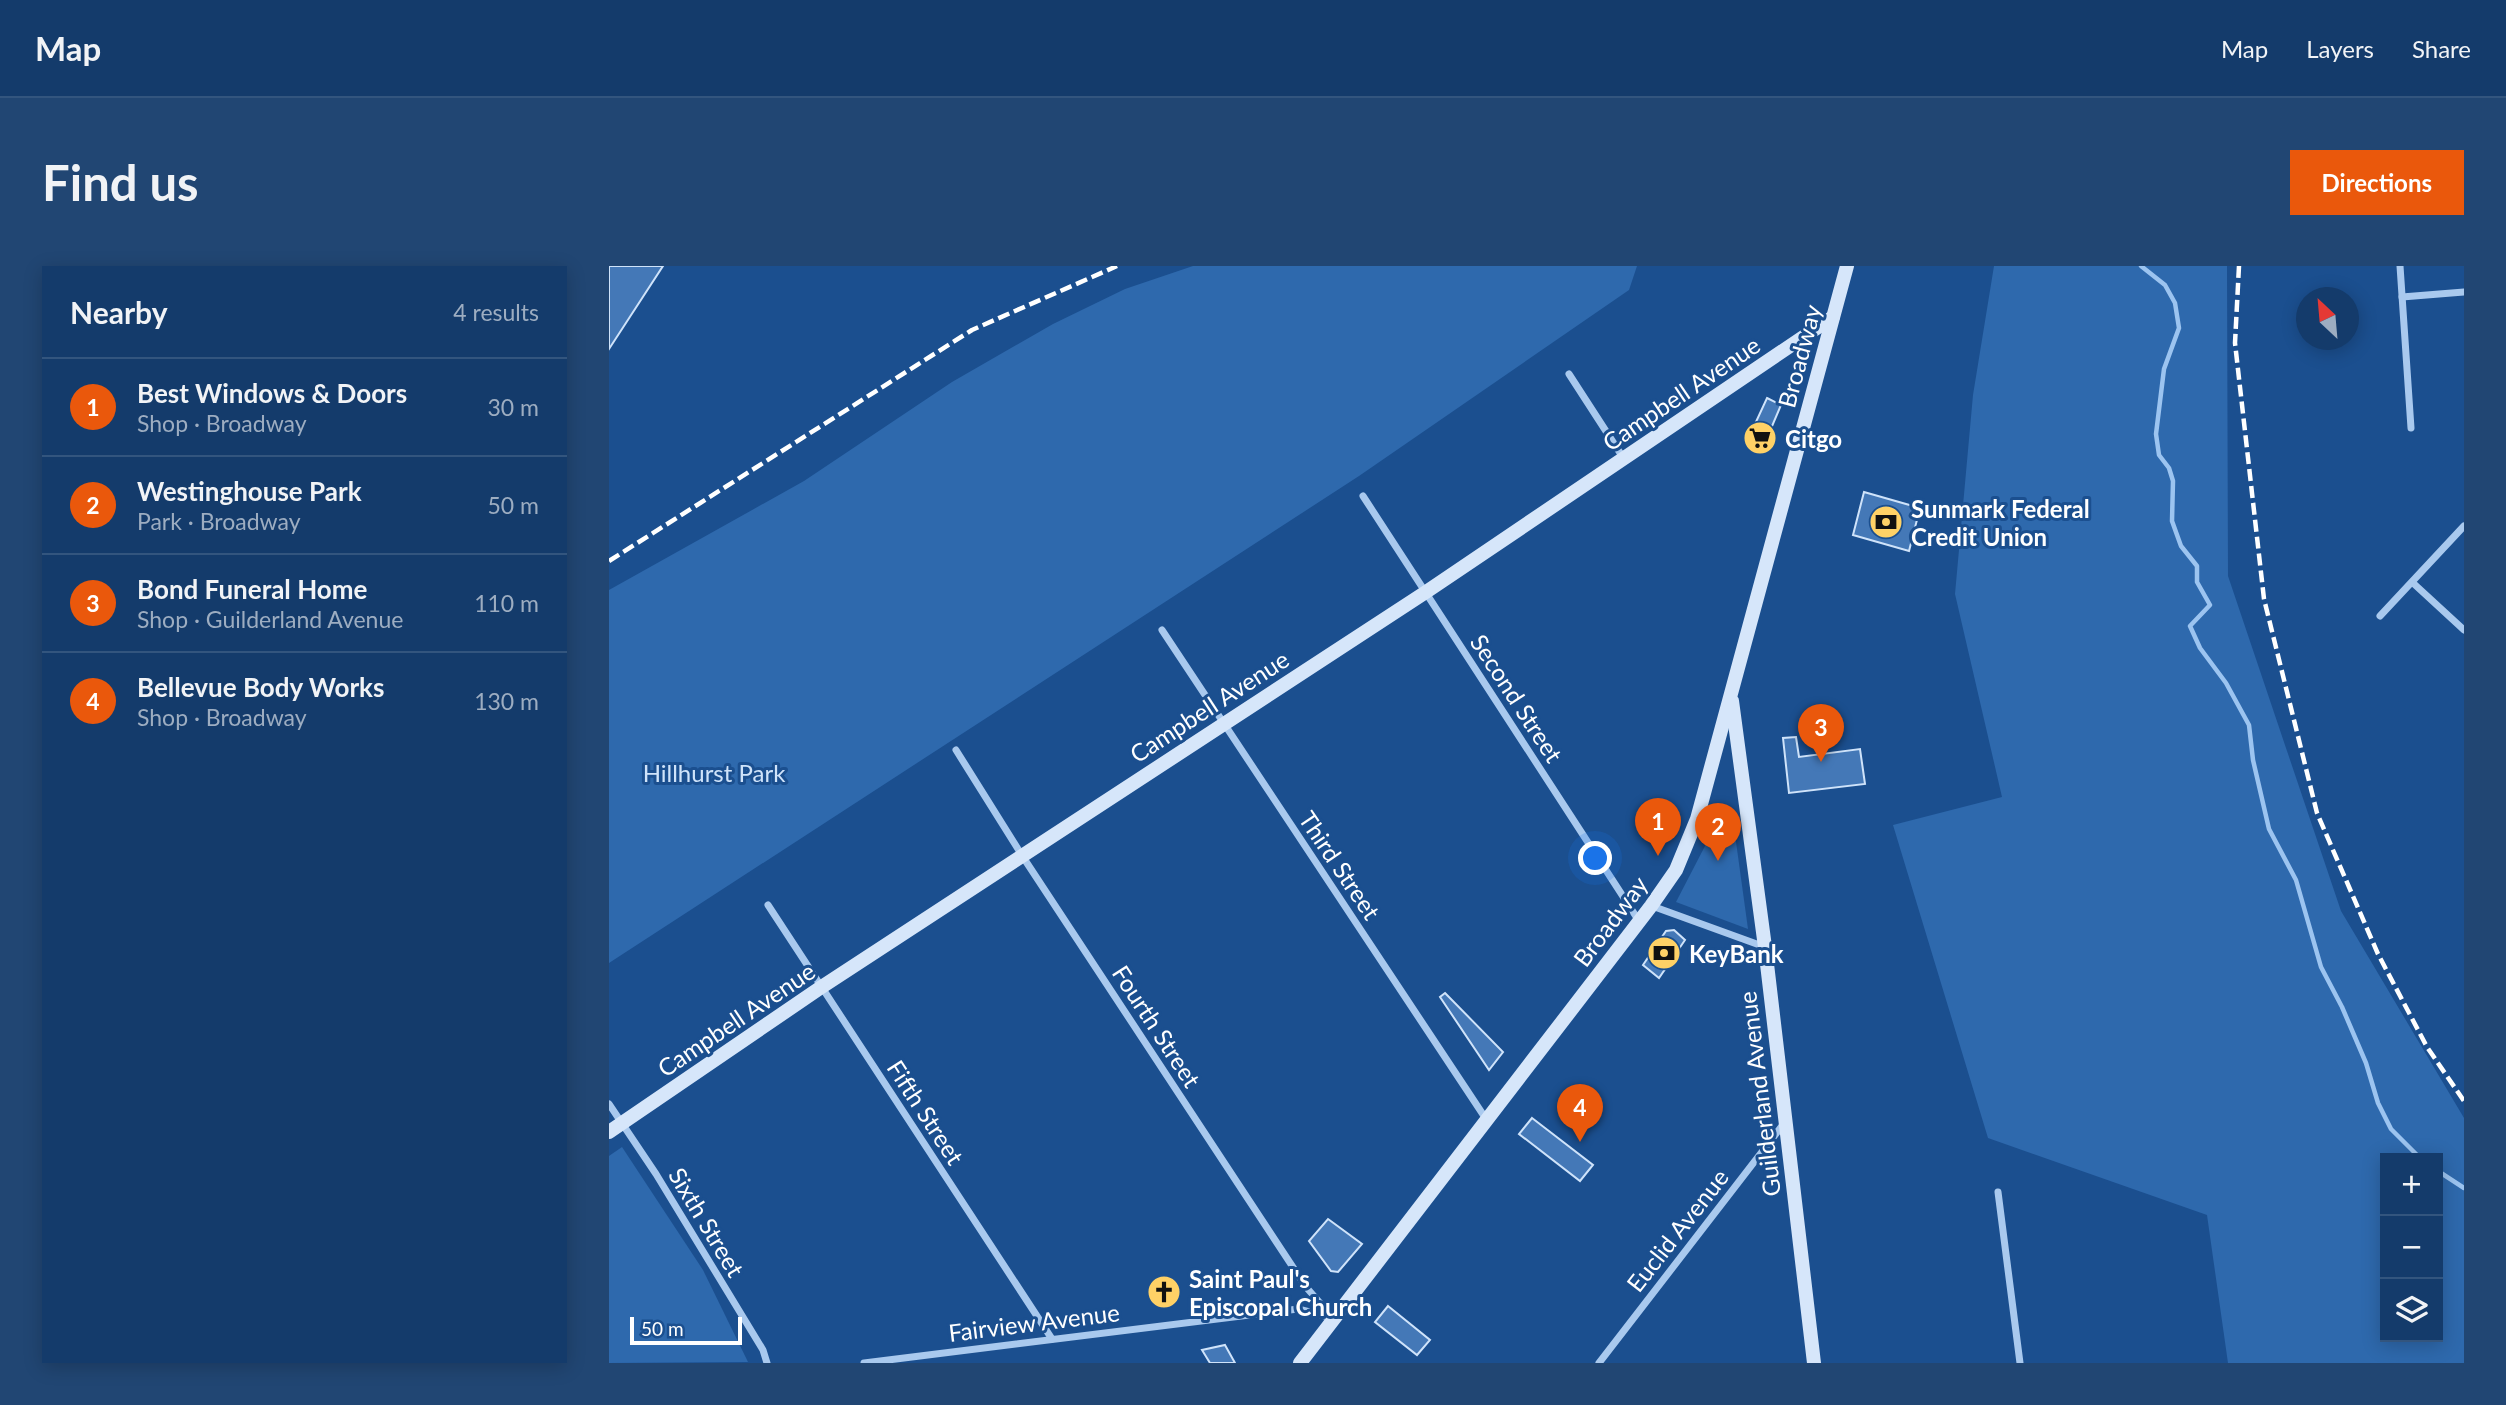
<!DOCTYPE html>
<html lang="en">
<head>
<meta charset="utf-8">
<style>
	:root { --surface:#143b6b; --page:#214673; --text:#f1f3f6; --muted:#9dadc1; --line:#33557e; --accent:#ea580c }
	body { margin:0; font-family:Lato,sans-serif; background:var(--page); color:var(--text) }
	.controls { position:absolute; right:21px; bottom:21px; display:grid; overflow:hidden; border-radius:0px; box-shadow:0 4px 18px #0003 }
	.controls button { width:63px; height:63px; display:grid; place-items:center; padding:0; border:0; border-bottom:2px solid var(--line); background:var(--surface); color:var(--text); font:35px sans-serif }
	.compass { position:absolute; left:1687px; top:21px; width:63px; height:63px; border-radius:50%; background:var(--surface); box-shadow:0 4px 18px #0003; rotate:334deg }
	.scale { position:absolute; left:21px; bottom:18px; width:112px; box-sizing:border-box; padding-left:7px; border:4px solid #fff; border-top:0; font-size:19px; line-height:24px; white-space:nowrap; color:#fff; -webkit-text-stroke:5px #1b4f8f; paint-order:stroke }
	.you { position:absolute; left:987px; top:593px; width:24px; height:24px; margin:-18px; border:5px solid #fff; border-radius:50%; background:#1a73e8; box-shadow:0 0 0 10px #1a73e833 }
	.badge { display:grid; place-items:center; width:46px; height:46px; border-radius:50%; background:var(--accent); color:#fff; font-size:23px; font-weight:700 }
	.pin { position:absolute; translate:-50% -58px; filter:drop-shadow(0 2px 4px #0008) }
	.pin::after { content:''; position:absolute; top:37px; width:24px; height:21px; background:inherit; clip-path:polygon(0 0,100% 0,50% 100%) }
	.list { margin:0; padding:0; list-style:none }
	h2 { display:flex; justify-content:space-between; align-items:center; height:91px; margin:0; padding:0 28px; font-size:30px }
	h2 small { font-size:23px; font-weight:400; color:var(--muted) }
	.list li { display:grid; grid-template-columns:46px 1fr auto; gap:21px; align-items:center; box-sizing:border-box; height:98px; padding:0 28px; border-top:2px solid var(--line) }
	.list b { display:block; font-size:26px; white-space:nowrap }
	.list p { margin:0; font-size:23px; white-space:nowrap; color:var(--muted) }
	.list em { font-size:23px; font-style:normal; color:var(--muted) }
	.icon { flex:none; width:38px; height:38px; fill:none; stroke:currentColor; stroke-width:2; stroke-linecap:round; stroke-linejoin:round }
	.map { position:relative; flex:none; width:1855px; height:1097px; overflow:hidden; border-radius:0px }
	header { display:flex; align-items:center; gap:42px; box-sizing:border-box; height:98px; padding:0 35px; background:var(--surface); border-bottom:2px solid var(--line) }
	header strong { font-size:33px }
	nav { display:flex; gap:38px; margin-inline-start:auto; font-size:24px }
	.intro { display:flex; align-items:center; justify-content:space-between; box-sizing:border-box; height:168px; padding:0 42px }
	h1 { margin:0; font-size:49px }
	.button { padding:18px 32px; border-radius:0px; background:var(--accent); color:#fff; font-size:24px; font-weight:700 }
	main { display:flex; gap:42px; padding:0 42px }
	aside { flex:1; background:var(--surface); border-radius:0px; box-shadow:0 4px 18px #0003 }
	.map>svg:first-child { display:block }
	.green { fill:#2e69ad; fill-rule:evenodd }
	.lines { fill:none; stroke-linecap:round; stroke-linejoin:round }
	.stream { stroke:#9cc4f0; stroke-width:4.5 }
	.building { fill:#4478b7; stroke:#cfe3fa; stroke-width:2 }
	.street { stroke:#a9c9ee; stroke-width:7 }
	.secondary { stroke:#d6e6fa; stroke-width:14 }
	.rail { stroke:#fff; stroke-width:4.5; stroke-dasharray:12 5; stroke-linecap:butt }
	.labels { text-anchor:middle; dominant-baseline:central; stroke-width:6; stroke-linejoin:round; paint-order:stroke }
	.street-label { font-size:24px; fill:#fff; stroke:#1b4f8f }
	.poi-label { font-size:24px; font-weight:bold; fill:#fff; stroke:#1b4f8f; text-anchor:start }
	.park-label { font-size:24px; fill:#cfe3fa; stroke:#1b4f8f }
</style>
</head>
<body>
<header>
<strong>Map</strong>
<nav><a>Map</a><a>Layers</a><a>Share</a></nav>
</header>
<div class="intro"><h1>Find us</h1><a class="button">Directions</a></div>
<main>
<aside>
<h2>Nearby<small>4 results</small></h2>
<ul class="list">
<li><span class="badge">1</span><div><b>Best Windows &amp; Doors</b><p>Shop · Broadway</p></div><em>30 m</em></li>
<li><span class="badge">2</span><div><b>Westinghouse Park</b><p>Park · Broadway</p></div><em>50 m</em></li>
<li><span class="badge">3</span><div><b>Bond Funeral Home</b><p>Shop · Guilderland Avenue</p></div><em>110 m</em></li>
<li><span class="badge">4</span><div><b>Bellevue Body Works</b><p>Shop · Broadway</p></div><em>130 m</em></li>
</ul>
</aside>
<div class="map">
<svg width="1855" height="1097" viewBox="0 0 1855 1097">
	<rect width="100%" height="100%" fill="#1b4f8f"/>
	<g class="green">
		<path d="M584,0H1028L1020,24L750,210L0,697V324L195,215L343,116L444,58L516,23Z"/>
		<path d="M1385,0H1618L1619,310L1732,645L1855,852V1097H1619L1598,949L1379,872L1284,559L1393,531L1346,328L1364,129ZM1776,892H1829V1071H1776Z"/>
		<path d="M1117,552L1124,554L1139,663L1067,636L1110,553Z"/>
		<path d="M13,881L94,1004L139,1096L0,1097V890Z"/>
	</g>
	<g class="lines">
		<g class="stream">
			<path d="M1532,0L1556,19L1566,37L1570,62L1555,103L1547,168L1550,189L1560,202L1564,215L1563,255L1572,280L1588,300V316L1601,339L1581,360L1591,382L1617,417L1640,459L1644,494L1660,563L1687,614L1712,701L1733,741L1757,797L1769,837L1782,863L1811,892"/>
			<path d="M1829,905L1855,922"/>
		</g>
	</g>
	<g class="building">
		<path d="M0,0H54L0,83Z"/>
		<path d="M1158,132L1172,139L1161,165L1146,158Z"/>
		<path d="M1255,226L1311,242L1300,285L1244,269Z"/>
		<path d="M1187,471L1190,491L1251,483L1256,518L1180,527L1174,472Z"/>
		<path d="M1065,664L1076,674L1050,712L1034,699L1057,665Z"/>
		<path d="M836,727L894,786L880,804L831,731Z"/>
		<path d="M923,852L984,899L971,915L910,868Z"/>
		<path d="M719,953L753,978L729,1006L722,1005L700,975Z"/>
		<path d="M779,1040L821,1074L808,1089L766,1056Z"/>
		<path d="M616,1079L626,1097H601L593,1084Z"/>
	</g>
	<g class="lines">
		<g class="street">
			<path d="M1791,0L1802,162"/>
			<path d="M1793,31L1855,26"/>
			<path d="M960,108L1015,193"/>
			<path d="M754,230L1030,655"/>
			<path d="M1804,317L1855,364"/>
			<path d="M1771,350L1855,260"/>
			<path d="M553,364L877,853"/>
			<path d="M347,484L414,591L697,1021L725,1053"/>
			<path d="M159,639L443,1073"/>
			<path d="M1043,640L1156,681"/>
			<path d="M0,838L47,908L154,1084L158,1097"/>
			<path d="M1389,926L1411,1097"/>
			<path d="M255,1097L689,1043L724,1052"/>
			<path d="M990,1097L1176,856"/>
		</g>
		<g class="secondary">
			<path d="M1123,435L1156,681L1205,1097"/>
			<path d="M0,866L211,722L817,326L1224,51"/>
			<path d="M691,1097L1042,640L1067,604L1088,553L1238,0"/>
		</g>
		<g class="rail">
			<path d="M1630,0L1626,77L1655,333L1708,547L1769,688L1818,781L1855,835"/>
			<path d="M0,295L363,64L508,0"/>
		</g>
	</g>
	<defs>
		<symbol id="supermarket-disc" viewBox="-11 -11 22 22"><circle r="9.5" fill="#ffd166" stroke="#1b4f8f"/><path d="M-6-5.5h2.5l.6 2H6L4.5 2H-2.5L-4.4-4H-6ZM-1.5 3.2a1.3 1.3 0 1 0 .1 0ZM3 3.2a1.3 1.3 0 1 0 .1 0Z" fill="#111"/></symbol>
		<symbol id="bank-disc" viewBox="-11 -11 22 22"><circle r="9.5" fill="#ffd166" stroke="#1b4f8f"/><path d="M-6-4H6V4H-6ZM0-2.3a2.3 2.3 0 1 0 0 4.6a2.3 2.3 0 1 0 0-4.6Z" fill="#111"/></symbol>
		<symbol id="church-disc" viewBox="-11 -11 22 22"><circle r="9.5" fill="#ffd166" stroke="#1b4f8f"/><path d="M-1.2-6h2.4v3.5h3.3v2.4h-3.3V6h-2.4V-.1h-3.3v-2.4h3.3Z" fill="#111"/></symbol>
	</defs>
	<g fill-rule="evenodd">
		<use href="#supermarket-disc" x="1132" y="153" width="38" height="38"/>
		<use href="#bank-disc" x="1258" y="237" width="38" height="38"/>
		<use href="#bank-disc" x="1036" y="668" width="38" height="38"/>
		<use href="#church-disc" x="536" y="1007" width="38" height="38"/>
	</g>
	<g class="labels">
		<g class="street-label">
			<text transform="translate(1190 90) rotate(-75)">Broadway</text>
			<text transform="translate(1072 127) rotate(-34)">Campbell Avenue</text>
			<text transform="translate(908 432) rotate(57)">Second Street</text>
			<text transform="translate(600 440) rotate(-33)">Campbell Avenue</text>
			<text transform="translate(731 599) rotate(56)">Third Street</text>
			<text transform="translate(1001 655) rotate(-53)">Broadway</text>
			<text transform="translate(127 753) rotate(-34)">Campbell Avenue</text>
			<text transform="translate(548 760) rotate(57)">Fourth Street</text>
			<text transform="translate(1150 828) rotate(-97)">Guilderland Avenue</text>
			<text transform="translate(317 846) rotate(57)">Fifth Street</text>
			<text transform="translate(98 956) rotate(59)">Sixth Street</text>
			<text transform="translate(1068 964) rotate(-52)">Euclid Avenue</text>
			<text transform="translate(425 1056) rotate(-7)">Fairview Avenue</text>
		</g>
		<g class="poi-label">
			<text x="1176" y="172">Citgo</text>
			<text x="1302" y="242">Sunmark Federal<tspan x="1302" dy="28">Credit Union</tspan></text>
			<text x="1080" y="687">KeyBank</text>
			<text x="580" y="1012">Saint Paul's<tspan x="580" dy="28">Episcopal Church</tspan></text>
		</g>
		<g class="park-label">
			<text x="105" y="506">Hillhurst Park</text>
		</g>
	</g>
</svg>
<div class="controls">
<button>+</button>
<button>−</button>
<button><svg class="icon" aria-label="layers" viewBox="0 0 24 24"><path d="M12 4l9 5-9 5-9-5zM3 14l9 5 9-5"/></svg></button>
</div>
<svg class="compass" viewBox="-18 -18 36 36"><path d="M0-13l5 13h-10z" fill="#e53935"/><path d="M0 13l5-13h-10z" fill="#9dadc1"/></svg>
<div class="scale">50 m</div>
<div class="you"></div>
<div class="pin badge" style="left:1049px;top:590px">1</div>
<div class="pin badge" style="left:1109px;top:595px">2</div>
<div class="pin badge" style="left:1212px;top:496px">3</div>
<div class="pin badge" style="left:971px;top:876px">4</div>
</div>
</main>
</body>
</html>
